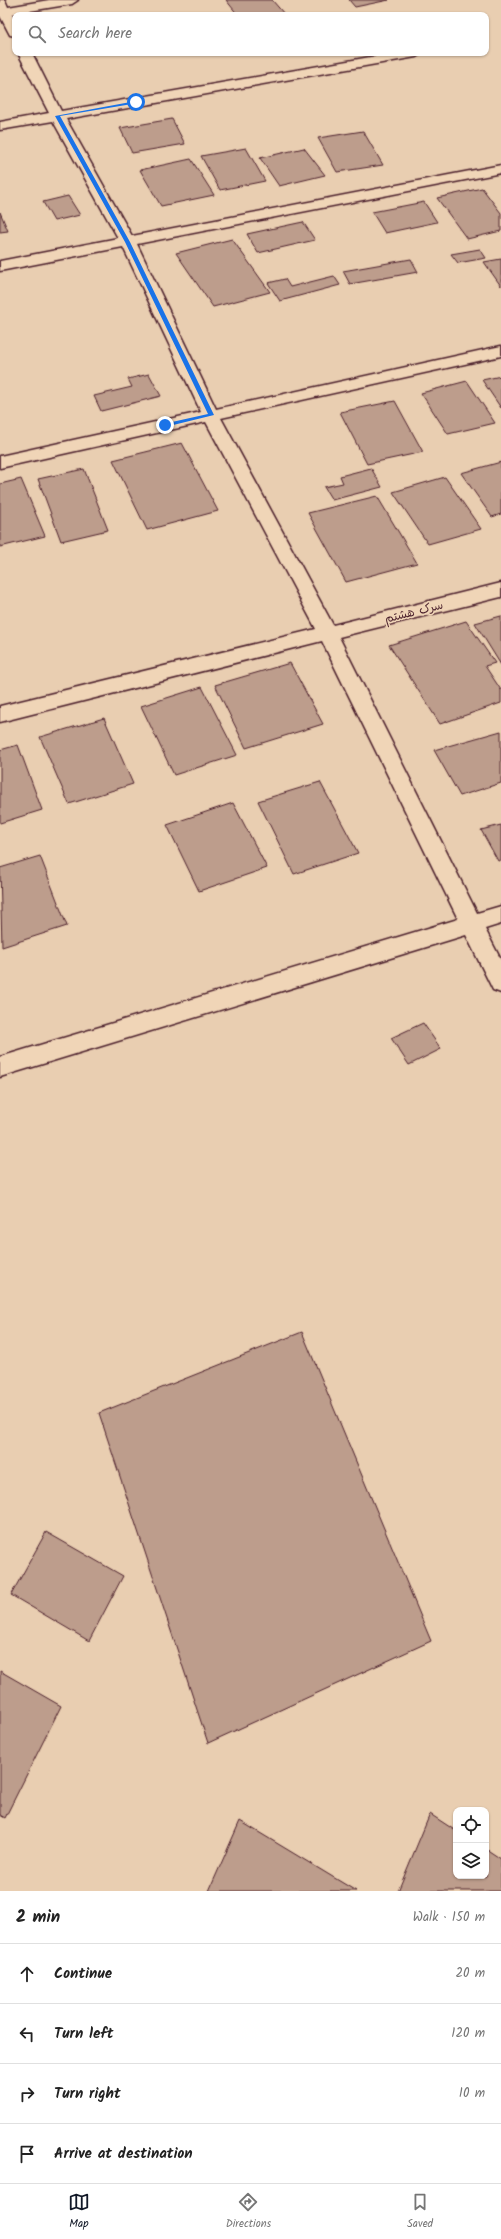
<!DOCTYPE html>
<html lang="en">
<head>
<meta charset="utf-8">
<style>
	:root { --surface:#fff; --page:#f2f2f2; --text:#222; --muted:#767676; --line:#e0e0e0; --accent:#111827 }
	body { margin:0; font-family:Kalam,"Playpen Sans Arabic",sans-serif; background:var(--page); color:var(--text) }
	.controls { position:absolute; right:12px; bottom:12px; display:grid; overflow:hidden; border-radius:8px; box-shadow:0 1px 3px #0004 }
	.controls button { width:36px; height:36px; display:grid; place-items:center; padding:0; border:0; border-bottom:1px solid var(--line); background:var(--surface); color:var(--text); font:20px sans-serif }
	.stop { position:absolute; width:12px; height:12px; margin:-9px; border:3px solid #1a73e8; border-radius:50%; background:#fff }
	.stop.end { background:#1a73e8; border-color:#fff; box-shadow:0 1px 4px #0008 }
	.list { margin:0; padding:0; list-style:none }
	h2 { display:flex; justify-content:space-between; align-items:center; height:52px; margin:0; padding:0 16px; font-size:17px }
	h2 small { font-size:13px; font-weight:400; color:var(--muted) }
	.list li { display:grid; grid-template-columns:26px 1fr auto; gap:12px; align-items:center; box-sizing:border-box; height:60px; padding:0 16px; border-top:1px solid var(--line) }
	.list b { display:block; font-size:15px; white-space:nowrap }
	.list em { font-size:13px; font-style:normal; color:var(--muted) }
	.icon { flex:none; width:22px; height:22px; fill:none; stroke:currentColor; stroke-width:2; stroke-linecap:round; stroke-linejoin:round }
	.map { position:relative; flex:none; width:501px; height:1891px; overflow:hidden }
	.search { position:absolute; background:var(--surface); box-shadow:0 1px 3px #0004; left:12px; right:12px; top:12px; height:44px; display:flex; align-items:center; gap:10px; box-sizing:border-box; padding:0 14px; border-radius:8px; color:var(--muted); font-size:15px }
	.sheet { height:292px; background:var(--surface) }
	nav { display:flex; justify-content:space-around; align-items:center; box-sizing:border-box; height:56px; border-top:1px solid var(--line); background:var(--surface); font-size:11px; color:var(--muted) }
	nav a { display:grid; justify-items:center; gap:2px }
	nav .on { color:var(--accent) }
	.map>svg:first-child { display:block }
	.building { fill:#bd9d8c; stroke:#4a1f2b }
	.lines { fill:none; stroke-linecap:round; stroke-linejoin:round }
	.street-casing { stroke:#4a1f2b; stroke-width:3 }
	.street { fill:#f0d5b7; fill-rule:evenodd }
	.route { fill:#1a73e8 }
	.labels { text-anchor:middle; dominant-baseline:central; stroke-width:3; stroke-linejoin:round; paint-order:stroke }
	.street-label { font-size:12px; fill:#4a1f2b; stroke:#f0d5b7 }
</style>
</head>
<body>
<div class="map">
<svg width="501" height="1891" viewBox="0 0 501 1891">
	<rect width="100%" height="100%" fill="#e9ceb1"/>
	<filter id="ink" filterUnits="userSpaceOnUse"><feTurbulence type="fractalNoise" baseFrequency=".025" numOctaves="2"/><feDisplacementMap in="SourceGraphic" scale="8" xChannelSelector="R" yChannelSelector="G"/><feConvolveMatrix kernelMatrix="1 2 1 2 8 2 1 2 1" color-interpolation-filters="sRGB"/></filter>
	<g filter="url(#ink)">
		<g class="building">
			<path d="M226,0H272L285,15H238Z"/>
			<path d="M349,0H389L355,7Z"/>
			<path d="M172,119L185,144L132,153L120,128Z"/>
			<path d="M363,131L383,165L337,172L318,138Z"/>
			<path d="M246,148L265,181L220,190L201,156Z"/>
			<path d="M304,148L325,175L279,186L260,158Z"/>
			<path d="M191,159L214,195L161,206L140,170Z"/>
			<path d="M482,188L501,213V231L467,239L437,198Z"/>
			<path d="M68,196L80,215L54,221L43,202Z"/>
			<path d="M424,202L437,222L385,233L372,212Z"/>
			<path d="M0,212L8,231L0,232Z"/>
			<path d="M303,222L315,240L258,253L247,234Z"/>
			<path d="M232,239L270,292L213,307L176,253Z"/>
			<path d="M480,249L486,258L458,263L451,254Z"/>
			<path d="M411,259L418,272L350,284L343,271Z"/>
			<path d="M501,259V286L484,262Z"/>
			<path d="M334,276L340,285L280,301L268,283L285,279L290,287Z"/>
			<path d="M149,374L161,396L101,411L94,396L132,387L128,379Z"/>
			<path d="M501,376V408L482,380Z"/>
			<path d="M467,381L495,423L448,434L421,393Z"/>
			<path d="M395,401L423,452L367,464L340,412Z"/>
			<path d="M182,443L218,511L147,530L113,460Z"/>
			<path d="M501,462V514L492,517L461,473Z"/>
			<path d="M371,468L382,487L332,500L324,487L343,483L340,476Z"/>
			<path d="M84,469L108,530L61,541L38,479Z"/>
			<path d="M445,477L481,529L428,544L393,492Z"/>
			<path d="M21,479L45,536L0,547V484Z"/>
			<path d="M377,496L417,563L346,582L308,513Z"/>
			<path d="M501,616V665L475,623Z"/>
			<path d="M466,621L495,663L485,666L501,690V703L440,724L389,645Z"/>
			<path d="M290,663L323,724L246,748L215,685Z"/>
			<path d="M202,687L237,755L174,775L141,706Z"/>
			<path d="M104,718L133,784L69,804L40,737Z"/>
			<path d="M501,731V783L460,796L434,750Z"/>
			<path d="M18,745L42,810L0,823V750Z"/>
			<path d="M320,782L358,853L294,874L258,801Z"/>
			<path d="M233,803L267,868L199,891L167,825Z"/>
			<path d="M501,825V860L498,861L481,830Z"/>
			<path d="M40,856L67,926L2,947L0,868Z"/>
			<path d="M423,1023L441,1049L409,1065L391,1038Z"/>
			<path d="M302,1332L431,1641L208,1743L99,1413Z"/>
			<path d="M46,1532L123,1576L89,1641L11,1595Z"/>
			<path d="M0,1671L61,1706L5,1818L0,1815Z"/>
			<path d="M430,1814L456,1831V1876H486V1849L501,1859V1891H398Z"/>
			<path d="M240,1821L356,1891H209Z"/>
		</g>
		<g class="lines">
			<defs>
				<g id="street">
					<path d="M0,0H5L8,7L49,0H78L72,4L12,14L15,19V36L10,35L0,16Z"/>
					<path d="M18,53H32L61,111L393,53H423L416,57L66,119L132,236L501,165V173L137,244L216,409L501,346V356L221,418L333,625L501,583V597L339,637L477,913L501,906V924L485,929L501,960V993L493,990L466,935L0,1077V1057L458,919L322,641L0,722V706L316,629L206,422L0,468V456L201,412L123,247L0,271V261L118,238L53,121L0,130V122L49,113Z"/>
				</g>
			</defs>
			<use href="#street" class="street-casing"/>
			<use href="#street" class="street"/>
		</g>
	</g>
	<path class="route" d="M136,101L138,103L60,116L130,242L214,415L165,427L163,424L208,414L125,242L55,116Z"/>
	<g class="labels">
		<g class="street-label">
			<text transform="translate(414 612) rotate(-14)">سرک هشتم</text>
		</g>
	</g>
</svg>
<div class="controls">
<button><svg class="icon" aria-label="locate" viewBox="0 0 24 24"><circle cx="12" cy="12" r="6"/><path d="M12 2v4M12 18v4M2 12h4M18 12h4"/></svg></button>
<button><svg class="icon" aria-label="layers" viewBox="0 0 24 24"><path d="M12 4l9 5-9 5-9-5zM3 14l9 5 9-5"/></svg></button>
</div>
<div class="stop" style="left:136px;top:102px"></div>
<div class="stop end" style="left:165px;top:425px"></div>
<div class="search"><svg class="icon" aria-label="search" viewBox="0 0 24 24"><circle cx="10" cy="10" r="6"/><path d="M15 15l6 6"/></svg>Search here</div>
</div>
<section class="sheet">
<h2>2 min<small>Walk · 150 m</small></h2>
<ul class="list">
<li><svg class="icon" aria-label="ahead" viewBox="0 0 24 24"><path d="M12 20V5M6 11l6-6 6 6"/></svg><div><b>Continue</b></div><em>20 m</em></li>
<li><svg class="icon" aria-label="left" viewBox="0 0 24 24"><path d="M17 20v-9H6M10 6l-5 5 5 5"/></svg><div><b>Turn left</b></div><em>120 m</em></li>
<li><svg class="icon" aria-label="right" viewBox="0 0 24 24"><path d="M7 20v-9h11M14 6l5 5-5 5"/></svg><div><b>Turn right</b></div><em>10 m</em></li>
<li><svg class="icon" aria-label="arrive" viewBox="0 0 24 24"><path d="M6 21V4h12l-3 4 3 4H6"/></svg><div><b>Arrive at destination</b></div></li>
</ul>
</section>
<nav>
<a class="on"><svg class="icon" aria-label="map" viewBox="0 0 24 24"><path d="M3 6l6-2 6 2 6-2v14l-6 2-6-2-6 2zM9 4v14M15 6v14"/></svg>Map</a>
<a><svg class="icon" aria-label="directions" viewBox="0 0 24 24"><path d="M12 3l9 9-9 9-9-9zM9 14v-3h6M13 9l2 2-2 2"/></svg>Directions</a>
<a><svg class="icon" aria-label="saved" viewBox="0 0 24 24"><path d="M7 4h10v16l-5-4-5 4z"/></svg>Saved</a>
</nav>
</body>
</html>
